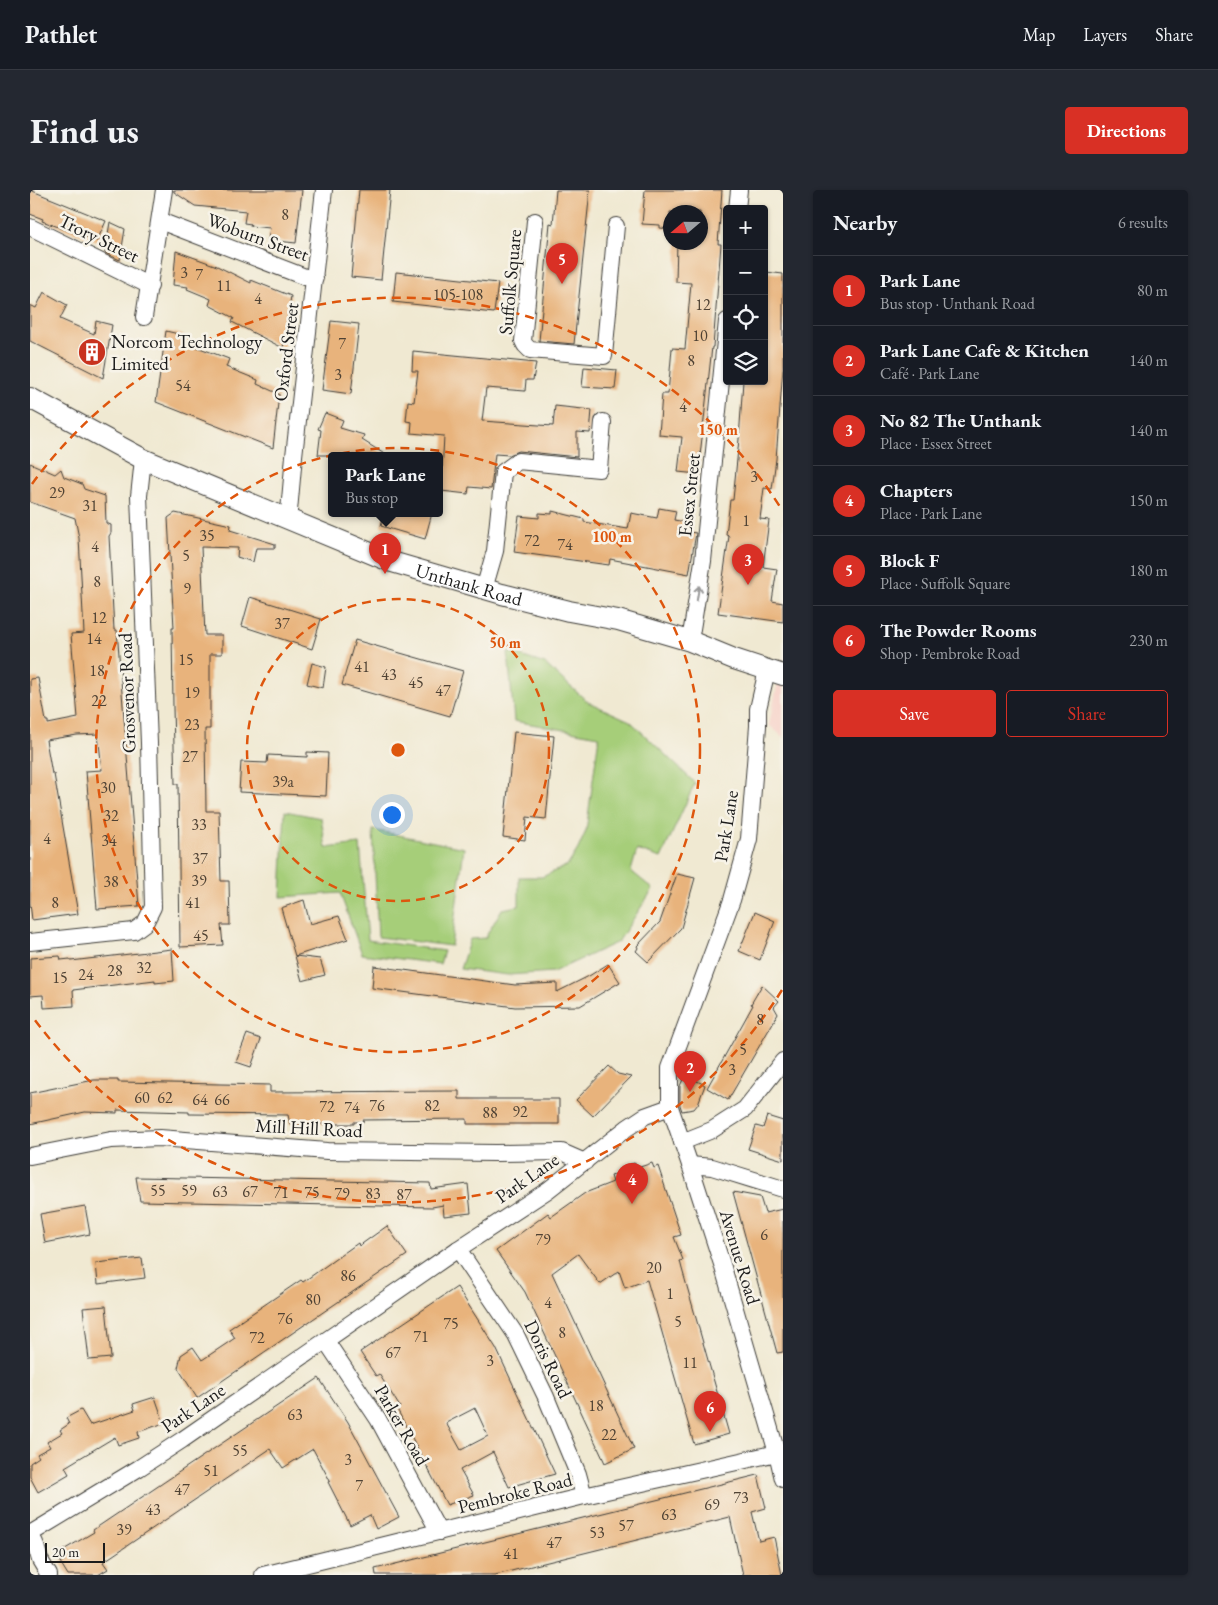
<!DOCTYPE html>
<html lang="en">
<head>
<meta charset="utf-8">
<style>
	:root { --surface:#171b24; --page:#242831; --text:#f1f3f6; --muted:#9ea1a6; --line:#363941; --accent:#d93025 }
	body { margin:0; font-family:"EB Garamond",serif; background:var(--page); color:var(--text) }
	.controls { position:absolute; right:15px; top:15px; display:grid; overflow:hidden; border-radius:5px; box-shadow:0 1px 4px #0004 }
	.controls button { width:45px; height:45px; display:grid; place-items:center; padding:0; border:0; border-bottom:1px solid var(--line); background:var(--surface); color:var(--text); font:25px sans-serif }
	.compass { position:absolute; left:633px; top:15px; width:45px; height:45px; border-radius:50%; background:var(--surface); box-shadow:0 1px 4px #0004; rotate:250deg }
	.scale { position:absolute; left:15px; bottom:12px; width:60px; box-sizing:border-box; padding-left:5px; border:2px solid #1c1c1c; border-top:0; font-size:14px; line-height:18px; white-space:nowrap; color:#1c1c1c; -webkit-text-stroke:4px #f7f3e8; paint-order:stroke }
	.you { position:absolute; left:361px; top:624px; width:18px; height:18px; margin:-12px; border:4px solid #fff; border-radius:50%; background:#1a73e8; box-shadow:0 0 0 8px #1a73e833 }
	.badge { display:grid; place-items:center; width:32px; height:32px; border-radius:50%; background:var(--accent); color:#fff; font-size:16px; font-weight:700 }
	.pin { position:absolute; translate:-50% -41px; filter:drop-shadow(0 1px 2px #0008) }
	.pin::after { content:''; position:absolute; top:26px; width:18px; height:15px; background:inherit; clip-path:polygon(0 0,100% 0,50% 100%) }
	.popup { position:absolute; left:298px; top:262px; width:115px; height:65px; box-sizing:border-box; display:grid; place-content:center; border-radius:5px; background:var(--surface); filter:drop-shadow(0 1px 4px #0005); font-size:16px; white-space:nowrap; color:var(--muted) }
	.popup b { font-size:19px; color:var(--text) }
	.popup::after { content:''; position:absolute; left:50%; top:100%; margin-left:-10px; border:10px solid transparent; border-top-color:var(--surface) }
	.list { margin:0; padding:0; list-style:none }
	h2 { display:flex; justify-content:space-between; align-items:center; height:65px; margin:0; padding:0 20px; font-size:21px }
	h2 small { font-size:16px; font-weight:400; color:var(--muted) }
	.list li { display:grid; grid-template-columns:32px 1fr auto; gap:15px; align-items:center; box-sizing:border-box; height:70px; padding:0 20px; border-top:1px solid var(--line) }
	.list b { display:block; font-size:19px; white-space:nowrap }
	.list p { margin:0; font-size:16px; white-space:nowrap; color:var(--muted) }
	.list em { font-size:16px; font-style:normal; color:var(--muted) }
	.actions { display:flex; gap:10px; padding:15px 20px }
	.actions a { flex:1; padding:11px 0; border:1px solid var(--accent); border-radius:5px; text-align:center; font-size:18px; color:var(--accent) }
	.actions .main { background:var(--accent); color:#fff }
	.icon { flex:none; width:28px; height:28px; fill:none; stroke:currentColor; stroke-width:2; stroke-linecap:round; stroke-linejoin:round }
	.map { position:relative; flex:none; width:753px; height:1385px; overflow:hidden; border-radius:5px }
	header { display:flex; align-items:center; gap:30px; box-sizing:border-box; height:70px; padding:0 25px; background:var(--surface); border-bottom:1px solid var(--line) }
	header strong { font-size:24px }
	nav { display:flex; gap:28px; margin-inline-start:auto; font-size:18px }
	.intro { display:flex; align-items:center; justify-content:space-between; box-sizing:border-box; height:120px; padding:0 30px }
	h1 { margin:0; font-size:35px }
	.button { padding:12px 22px; border-radius:5px; background:var(--accent); color:#fff; font-size:18px; font-weight:700 }
	main { display:flex; gap:30px; padding:0 30px }
	aside { flex:1; background:var(--surface); border-radius:5px; box-shadow:0 1px 4px #0004 }
	.map>svg:first-child { display:block }
	.built { fill:#f7d1c8 }
	.green { fill:#a6ce79; stroke:#61754a }
	.building { fill:#e8b37b; fill-rule:evenodd }
	.lines { fill:none; stroke-linecap:round; stroke-linejoin:round }
	.minor-casing { stroke:#3c3b37; stroke-width:18 }
	.tertiary-casing { stroke:#3c3b37; stroke-width:22 }
	.minor { stroke:#fff; stroke-width:16 }
	.tertiary { stroke:#fff; stroke-width:20 }
	.oneway { stroke:#999 }
	.ring { fill:none; stroke:#de560d; stroke-width:2.5; stroke-dasharray:9 6 }
	.labels { text-anchor:middle; dominant-baseline:central; stroke-width:5; stroke-linejoin:round; paint-order:stroke }
	.number-label { font-size:16px; fill:#4f4234 }
	.street-label { font-size:19px; fill:#1c1c1c; stroke:#f7f3e8 }
	.poi-label { font-size:19px; fill:#1c1c1c; stroke:#f7f3e8; text-anchor:start }
	.centre { fill:#de560d; stroke:#f7f3e8; stroke-width:2.5 }
	.ring-label { font-size:15px; text-anchor:middle; font-weight:bold; fill:#de560d; stroke:#f7f3e8; stroke-width:5; stroke-linejoin:round; paint-order:stroke }
</style>
</head>
<body>
<header>
<strong>Pathlet</strong>
<nav><a>Map</a><a>Layers</a><a>Share</a></nav>
</header>
<div class="intro"><h1>Find us</h1><a class="button">Directions</a></div>
<main>
<div class="map">
<svg width="753" height="1385" viewBox="0 0 753 1385">
	<rect width="100%" height="100%" fill="#f7f3e8"/>
	<filter id="ink" filterUnits="userSpaceOnUse"><feTurbulence type="fractalNoise" baseFrequency=".02" numOctaves="2"/><feDisplacementMap in="SourceGraphic" scale="10" xChannelSelector="R" yChannelSelector="G"/><feConvolveMatrix kernelMatrix="1 2 1 2 8 2 1 2 1" color-interpolation-filters="sRGB"/></filter>
	<filter id="wash" filterUnits="userSpaceOnUse"><feTurbulence type="fractalNoise" baseFrequency=".0096" numOctaves="4" result="noise"/><feDisplacementMap in="SourceGraphic" scale="20" xChannelSelector="R" yChannelSelector="G"/><feGaussianBlur stdDeviation="1.12" result="paint"/><feColorMatrix in="noise" values="0 0 0 0 0 0 0 0 0 0 0 0 0 0 0 0 0 1.4 0 .05"/><feComposite in="paint" operator="in"/></filter>
	<g filter="url(#wash)">
		<rect width="100%" height="100%" fill="#f0e9d2"/>
		<path class="built" d="M753,467V547L739,535Z"/>
		<g class="green">
			<path d="M478,462L515,474L558,512L600,531L665,593L631,668L607,660L601,681L623,699L588,752L523,782L478,785L430,779L440,749L455,748L472,719L489,716V687H512L538,675L548,659L556,641L569,546L484,531Z"/>
			<path d="M255,621L291,628L296,658L330,654L338,750L414,761L410,774L332,764L310,703L251,707Z"/>
			<path d="M343,640L434,658L421,756L348,747Z"/>
		</g>
		<g id="blocks">
			<g class="building">
				<path d="M0,0L76,31L67,51L12,31L13,29L0,24Z"/>
				<path d="M144,0H272L266,53L238,50L240,38L220,36L221,34L214,33L216,21L165,16L144,2Z"/>
				<path d="M329,0H360L351,90L321,87Z"/>
				<path d="M526,0H560L544,154L509,151L520,33L523,34Z"/>
				<path d="M615,0H692L688,54H691L683,157H682L668,284L648,282L652,247L629,245L632,204H638L642,158L655,159L661,93L646,92L647,52H670V22H640V39L630,38V35L612,34Z"/>
				<path d="M80,32L95,39L90,70L75,63Z"/>
				<path d="M146,61L187,76L221,93V90L261,106L253,158L202,132L204,128L179,115L181,109L157,99L158,97L143,95Z"/>
				<path d="M366,82L468,93L464,123L363,112Z"/>
				<path d="M736,82L753,84V178L746,269L742,299L734,298L730,329L739,330L733,377L747,379L742,411L753,413V432L688,423L699,346L696,345L700,310H703L709,249L713,191H734Z"/>
				<path d="M14,102L37,115L30,129L64,144L66,131L82,135L73,188L0,151V115L6,118Z"/>
				<path d="M301,131L329,134L321,204L292,200Z"/>
				<path d="M136,141L161,147L159,154L199,169L196,177L228,190L227,194L249,204L243,258L126,212Z"/>
				<path d="M383,161L506,173L503,190H496L495,201L456,198L452,231L523,236L525,216L562,220L560,243L547,242V267L489,261L479,265L465,264L461,299L439,297L438,304L411,301L414,246L381,243L382,232L376,231L378,211L384,212L388,181H382Z"/>
				<path d="M554,177L587,180L585,199L552,197Z"/>
				<path d="M295,223L313,230L310,238L334,245L332,250L356,265H288L291,240L288,239Z"/>
				<path d="M0,273L25,284L31,279L34,287L52,294L54,299L75,306L76,333L81,335V343L79,346L84,440H87L109,716L67,719L56,581L72,580L68,544L47,545L16,550L22,584H24L48,724L2,730L0,713V489L8,488L16,531H18V534L48,528L41,444L54,443L49,348L45,328L0,312Z"/>
				<path d="M629,318L646,321L644,330L661,333L659,342L666,343L659,384L580,369L579,375L484,362L489,326L509,328V323L522,324V321L554,329V332L598,339L601,323L627,328Z"/>
				<path d="M145,323L201,335L200,340L245,354V358H226L223,372L207,367L208,358L171,357L175,445H192V464H180V539H175L176,621H189L191,691H199L200,735H191L193,755L150,757L148,594H145L143,518L142,438H144L138,328Z"/>
				<path d="M354,323H402L395,349L351,336Z"/>
				<path d="M220,407L291,429L282,459L212,436Z"/>
				<path d="M325,450L433,481L420,526L312,495Z"/>
				<path d="M282,473L296,477L293,498L277,494Z"/>
				<path d="M484,542L524,546L516,629L497,627L495,650L473,647Z"/>
				<path d="M277,562L298,563L296,606L209,602L211,572L237,573L238,565L277,567Z"/>
				<path d="M647,684L665,688L651,738L618,772L606,761L608,758L607,756L630,732Z"/>
				<path d="M274,710L280,734L309,726L318,749L265,766L251,718Z"/>
				<path d="M725,722L745,731L730,770L709,761Z"/>
				<path d="M142,759L144,791L125,793V790L43,800L44,816L14,818L13,805L0,806V768L30,766L31,770L40,769L41,771Z"/>
				<path d="M265,766L290,769L295,785L272,791Z"/>
				<path d="M578,774L590,792L550,816L485,817L342,798L344,776L485,795L527,793V802L559,786Z"/>
				<path d="M732,795L749,811L744,817L748,824L698,910L677,898L723,815L721,814Z"/>
				<path d="M217,844L231,849L221,877L206,872Z"/>
				<path d="M579,876L588,884L601,887L563,926L546,910Z"/>
				<path d="M655,885L675,895L668,914L664,919L652,921L650,915V896Z"/>
				<path d="M64,890H88V892L240,895V902L429,901V909H529V934H437V929L333,930V932H324V934H260L258,925L159,924V922L87,920V923L55,922L0,934V903Z"/>
				<path d="M737,926L753,931V970L718,959L726,936L733,938Z"/>
				<path d="M604,973L610,977L622,973L624,978L628,976L651,1045L644,1047L653,1070L650,1071L652,1079L699,1244L664,1254L617,1090L595,1098L589,1081L570,1094L548,1064L522,1083L604,1259L575,1273L495,1102L466,1061L518,1023L521,1027L555,1003L583,992L581,986L593,982L595,976Z"/>
				<path d="M106,987L400,993L401,999L438,994L441,1023L414,1026L413,1015L402,1017L110,1011Z"/>
				<path d="M703,1002L730,1007L735,1023L753,1019V1162L747,1163Z"/>
				<path d="M55,1016L60,1044L15,1053L10,1024Z"/>
				<path d="M357,1036L377,1065L167,1208L148,1178L151,1165L163,1157L172,1170L205,1148L199,1139L271,1090L273,1092L328,1053L329,1056Z"/>
				<path d="M112,1068L115,1088L68,1094L66,1073Z"/>
				<path d="M427,1097L466,1158L525,1284L479,1297L463,1262L430,1280L444,1305L417,1315L367,1219L370,1217L349,1184L346,1186L330,1162ZM445,1218L458,1246L431,1260L416,1233Z"/>
				<path d="M76,1116L81,1168L59,1170L53,1118Z"/>
				<path d="M289,1188L318,1232L369,1327L346,1339L340,1325L320,1335L298,1292L300,1291L283,1259L253,1278L240,1259L73,1372L78,1379L68,1385H38L30,1372L35,1370L30,1362L64,1342L63,1340Z"/>
				<path d="M125,1207L134,1233L108,1242L109,1248L88,1255L85,1247L35,1277L39,1284L8,1302L0,1287V1273L9,1267L7,1264L20,1257L17,1252L32,1243L30,1240L39,1234L36,1228L51,1220L60,1235L105,1220L103,1214Z"/>
				<path d="M728,1285L736,1318L722,1322L729,1351L744,1347L752,1385H713L700,1327L465,1385H346L345,1379Z"/>
			</g>
		</g>
	</g>
	<g filter="url(#ink)">
		<use href="#blocks" fill-opacity="0" stroke="#3c3b37" stroke-width="1"/>
		<g class="lines">
			<defs>
				<g id="minor">
					<path d="M707,19L709,0"/>
					<path d="M130,31L275,87L285,88"/>
					<path d="M505,31L493,151L495,155L500,160L574,166L586,36"/>
					<path d="M0,37L120,96"/>
					<path d="M114,127L134,0"/>
					<path d="M256,329L259,321L264,266L294,0"/>
					<path d="M454,399L465,361L473,282L488,271L569,279L573,232"/>
					<path d="M660,451L673,371L697,131"/>
					<path d="M737,480L728,519V536L719,649L702,710L640,878V917L660,975L692,1074L747,1263L753,1289"/>
					<path d="M0,752L104,741L115,733L123,717L119,553L109,306L113,269"/>
					<path d="M652,952L682,940L715,919L753,871"/>
					<path d="M0,966L81,950L130,948L297,961L465,963L532,962L555,972"/>
					<path d="M660,975L682,977L753,999"/>
					<path d="M428,1059L486,1145L516,1207L548,1284L554,1306"/>
					<path d="M296,1151L348,1229L409,1342"/>
					<path d="M0,1343L5,1353L10,1370L19,1385"/>
					<path d="M0,1344L109,1278L152,1250L428,1059L518,1000L597,938L615,926L640,917"/>
					<path d="M233,1385L554,1306L747,1263"/>
				</g>
				<g id="tertiary">
					<path id="s1" d="M0,208L113,269L362,372L472,404L539,421L588,430L660,451L704,469L753,485"/>
				</g>
			</defs>
			<use href="#minor" class="minor-casing"/>
			<use href="#tertiary" class="tertiary-casing"/>
			<use href="#minor" class="minor"/>
			<use href="#tertiary" class="tertiary"/>
		</g>
		<defs><path id="oneway-shaft" d="M-6 0H5M1.5-3L5.5 0L1.5 3" fill="none" stroke-width="1.6" stroke-linecap="round" stroke-linejoin="round" transform="scale(1.25)"/></defs>
		<use class="oneway" href="#oneway-shaft" transform="translate(668 403) rotate(-81)"/>
	</g>
	<g class="ring">
		<circle cx="368" cy="560" r="151"/>
		<circle cx="368" cy="560" r="302"/>
		<path d="M752 800A453 453 0 0 1 2 826M2 294A453 453 0 0 1 752 320"/>
	</g>
	<defs>
		<symbol id="building-disc" viewBox="-11 -11 22 22"><circle r="9.5" fill="#c8321e" stroke="#f7f3e8"/><path d="M-4-6H4V6H1V3H-1V6H-4ZM-2.5-4.3h1.7v1.8h-1.7ZM.8-4.3h1.7v1.8H.8ZM-2.5-1h1.7V.8h-1.7ZM.8-1h1.7V.8H.8Z" fill="#fff"/></symbol>
	</defs>
	<g fill-rule="evenodd">
		<use href="#building-disc" x="46" y="146" width="32" height="32"/>
	</g>
	<g class="labels">
		<g class="number-label">
			<text x="255" y="24">8</text>
			<text x="154" y="82">3</text>
			<text x="169" y="84">7</text>
			<text x="194" y="95">11</text>
			<text x="428" y="104">105-108</text>
			<text x="228" y="108">4</text>
			<text x="673" y="114">12</text>
			<text x="670" y="145">10</text>
			<text x="312" y="153">7</text>
			<text x="661" y="170">8</text>
			<text x="308" y="184">3</text>
			<text x="153" y="195">54</text>
			<text x="653" y="216">4</text>
			<text x="724" y="286">3</text>
			<text x="27" y="302">29</text>
			<text x="60" y="315">31</text>
			<text x="716" y="330">1</text>
			<text x="177" y="345">35</text>
			<text x="502" y="350">72</text>
			<text x="535" y="354">74</text>
			<text x="65" y="356">4</text>
			<text x="156" y="365">5</text>
			<text x="67" y="391">8</text>
			<text x="157" y="398">9</text>
			<text x="69" y="427">12</text>
			<text x="252" y="433">37</text>
			<text x="64" y="448">14</text>
			<text x="156" y="469">15</text>
			<text x="332" y="476">41</text>
			<text x="67" y="480">18</text>
			<text x="359" y="484">43</text>
			<text x="386" y="492">45</text>
			<text x="413" y="500">47</text>
			<text x="162" y="502">19</text>
			<text x="69" y="510">22</text>
			<text x="162" y="534">23</text>
			<text x="160" y="566">27</text>
			<text x="253" y="591">39a</text>
			<text x="78" y="597">30</text>
			<text x="81" y="625">32</text>
			<text x="169" y="634">33</text>
			<text x="17" y="648">4</text>
			<text x="79" y="650">34</text>
			<text x="170" y="668">37</text>
			<text x="169" y="690">39</text>
			<text x="81" y="691">38</text>
			<text x="25" y="712">8</text>
			<text x="163" y="712">41</text>
			<text x="171" y="745">45</text>
			<text x="114" y="777">32</text>
			<text x="85" y="780">28</text>
			<text x="56" y="784">24</text>
			<text x="30" y="787">15</text>
			<text x="730" y="829">8</text>
			<text x="713" y="859">5</text>
			<text x="702" y="879">3</text>
			<text x="112" y="907">60</text>
			<text x="135" y="907">62</text>
			<text x="170" y="909">64</text>
			<text x="192" y="909">66</text>
			<text x="347" y="915">76</text>
			<text x="402" y="915">82</text>
			<text x="297" y="916">72</text>
			<text x="322" y="917">74</text>
			<text x="490" y="921">92</text>
			<text x="460" y="922">88</text>
			<text x="128" y="1000">55</text>
			<text x="159" y="1000">59</text>
			<text x="190" y="1001">63</text>
			<text x="220" y="1001">67</text>
			<text x="251" y="1002">71</text>
			<text x="282" y="1002">75</text>
			<text x="312" y="1003">79</text>
			<text x="343" y="1003">83</text>
			<text x="374" y="1004">87</text>
			<text x="734" y="1044">6</text>
			<text x="513" y="1049">79</text>
			<text x="624" y="1077">20</text>
			<text x="318" y="1085">86</text>
			<text x="640" y="1103">1</text>
			<text x="283" y="1109">80</text>
			<text x="518" y="1112">4</text>
			<text x="255" y="1128">76</text>
			<text x="648" y="1131">5</text>
			<text x="421" y="1133">75</text>
			<text x="532" y="1142">8</text>
			<text x="391" y="1146">71</text>
			<text x="227" y="1147">72</text>
			<text x="363" y="1162">67</text>
			<text x="460" y="1170">3</text>
			<text x="660" y="1172">11</text>
			<text x="566" y="1215">18</text>
			<text x="265" y="1224">63</text>
			<text x="579" y="1244">22</text>
			<text x="210" y="1260">55</text>
			<text x="318" y="1269">3</text>
			<text x="181" y="1280">51</text>
			<text x="329" y="1295">7</text>
			<text x="152" y="1299">47</text>
			<text x="711" y="1307">73</text>
			<text x="682" y="1314">69</text>
			<text x="123" y="1319">43</text>
			<text x="639" y="1324">63</text>
			<text x="596" y="1335">57</text>
			<text x="94" y="1339">39</text>
			<text x="567" y="1342">53</text>
			<text x="524" y="1352">47</text>
			<text x="481" y="1363">41</text>
		</g>
		<g class="street-label">
			<text transform="translate(228 47) rotate(20)">Woburn Street</text>
			<text transform="translate(69 48) rotate(26)">Trory Street</text>
			<text transform="translate(480 92) rotate(-85)">Suffolk Square</text>
			<text transform="translate(256 162) rotate(-83)">Oxford Street</text>
			<text transform="translate(659 305) rotate(-84)">Essex Street</text>
			<text stroke="none"><textPath href="#s1" startOffset="478">Unthank Road</textPath></text>
			<text transform="translate(97 503) rotate(-92)">Grosvenor Road</text>
			<text transform="translate(696 636) rotate(-81)">Park Lane</text>
			<text transform="translate(279 938) rotate(3)">Mill Hill Road</text>
			<text transform="translate(497 988) rotate(-35)">Park Lane</text>
			<text transform="translate(710 1067) rotate(73)">Avenue Road</text>
			<text transform="translate(518 1169) rotate(64)">Doris Road</text>
			<text transform="translate(163 1218) rotate(-34)">Park Lane</text>
			<text transform="translate(372 1235) rotate(60)">Parker Road</text>
			<text transform="translate(485 1303) rotate(-14)">Pembroke Road</text>
		</g>
		<g class="poi-label">
			<text x="81" y="151">Norcom Technology<tspan x="81" dy="22">Limited</tspan></text>
		</g>
	</g>
	<circle cx="368" cy="560" r="8" class="centre"/>
	<g class="ring-label">
		<text x="688" y="245">150 m</text>
		<text x="582" y="352">100 m</text>
		<text x="475" y="458">50 m</text>
	</g>
</svg>
<div class="controls">
<button>+</button>
<button>−</button>
<button><svg class="icon" aria-label="locate" viewBox="0 0 24 24"><circle cx="12" cy="12" r="6"/><path d="M12 2v4M12 18v4M2 12h4M18 12h4"/></svg></button>
<button><svg class="icon" aria-label="layers" viewBox="0 0 24 24"><path d="M12 4l9 5-9 5-9-5zM3 14l9 5 9-5"/></svg></button>
</div>
<svg class="compass" viewBox="-18 -18 36 36"><path d="M0-13l5 13h-10z" fill="#e53935"/><path d="M0 13l5-13h-10z" fill="#9ea1a6"/></svg>
<div class="scale">20 m</div>
<div class="you"></div>
<div class="pin badge" style="left:355px;top:384px">1</div>
<div class="popup"><b>Park Lane</b>Bus stop</div>
<div class="pin badge" style="left:660px;top:902px">2</div>
<div class="pin badge" style="left:718px;top:395px">3</div>
<div class="pin badge" style="left:602px;top:1014px">4</div>
<div class="pin badge" style="left:532px;top:94px">5</div>
<div class="pin badge" style="left:680px;top:1242px">6</div>
</div>
<aside>
<h2>Nearby<small>6 results</small></h2>
<ul class="list">
<li><span class="badge">1</span><div><b>Park Lane</b><p>Bus stop · Unthank Road</p></div><em>80 m</em></li>
<li><span class="badge">2</span><div><b>Park Lane Cafe &amp; Kitchen</b><p>Café · Park Lane</p></div><em>140 m</em></li>
<li><span class="badge">3</span><div><b>No 82 The Unthank</b><p>Place · Essex Street</p></div><em>140 m</em></li>
<li><span class="badge">4</span><div><b>Chapters</b><p>Place · Park Lane</p></div><em>150 m</em></li>
<li><span class="badge">5</span><div><b>Block F</b><p>Place · Suffolk Square</p></div><em>180 m</em></li>
<li><span class="badge">6</span><div><b>The Powder Rooms</b><p>Shop · Pembroke Road</p></div><em>230 m</em></li>
</ul>
<div class="actions"><a class="main">Save</a><a>Share</a></div>
</aside>
</main>
</body>
</html>
